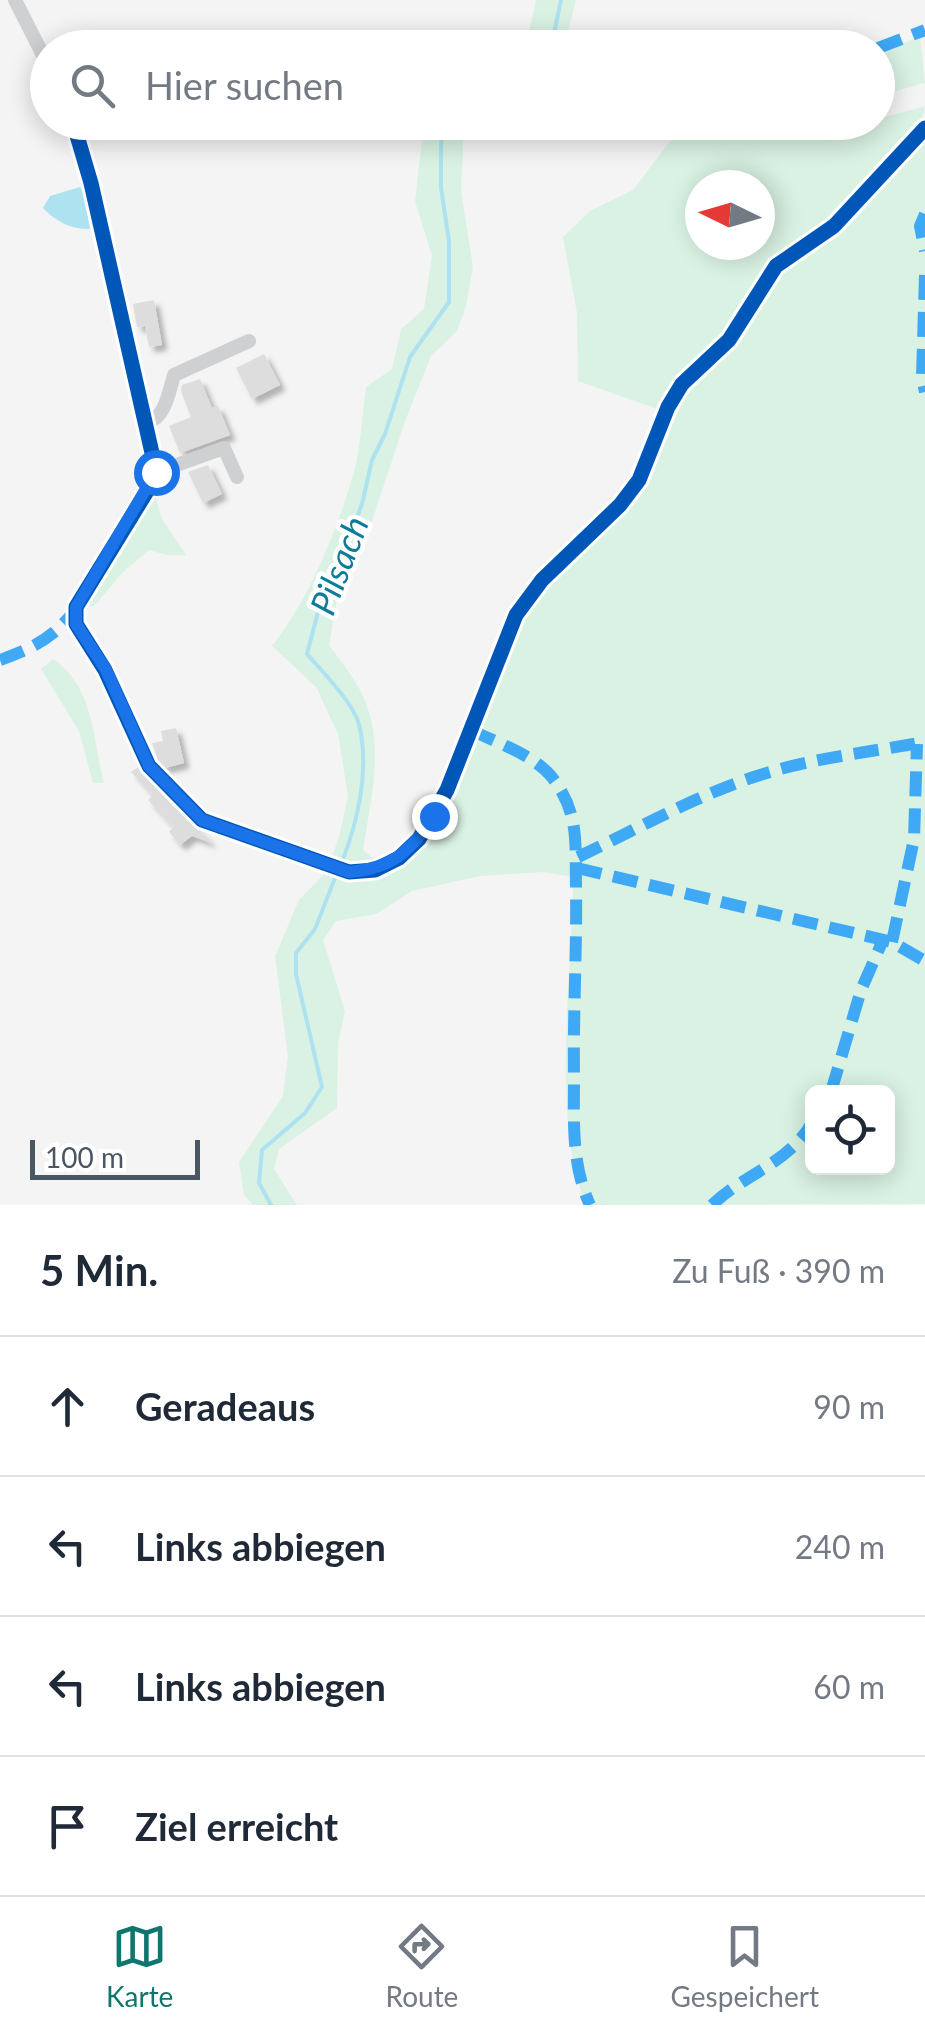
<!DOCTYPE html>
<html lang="de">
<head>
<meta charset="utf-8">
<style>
	:root { --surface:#fff; --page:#f6f6f7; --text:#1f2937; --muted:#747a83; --line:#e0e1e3; --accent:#0f766e }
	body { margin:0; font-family:Lato,sans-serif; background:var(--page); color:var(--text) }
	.controls { position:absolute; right:30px; bottom:30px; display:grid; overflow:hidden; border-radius:15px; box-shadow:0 5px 25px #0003 }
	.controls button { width:90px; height:90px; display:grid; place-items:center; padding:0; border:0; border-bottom:2px solid var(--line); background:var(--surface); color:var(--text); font:50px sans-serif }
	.compass { position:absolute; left:685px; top:170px; width:90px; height:90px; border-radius:50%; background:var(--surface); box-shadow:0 5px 25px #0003; rotate:275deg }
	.scale { position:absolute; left:30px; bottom:25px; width:170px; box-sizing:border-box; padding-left:10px; border:5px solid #4a5661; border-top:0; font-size:28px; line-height:35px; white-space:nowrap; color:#4a5661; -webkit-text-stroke:8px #fff; paint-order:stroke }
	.stop { position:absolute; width:30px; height:30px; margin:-22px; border:8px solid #1a73e8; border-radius:50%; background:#fff }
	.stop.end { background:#1a73e8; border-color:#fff; box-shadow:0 2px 10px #0008 }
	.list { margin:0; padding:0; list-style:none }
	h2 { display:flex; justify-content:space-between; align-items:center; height:130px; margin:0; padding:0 40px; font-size:42px }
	h2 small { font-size:32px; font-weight:400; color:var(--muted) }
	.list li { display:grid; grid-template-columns:65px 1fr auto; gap:30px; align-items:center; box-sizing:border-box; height:140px; padding:0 40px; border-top:2px solid var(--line) }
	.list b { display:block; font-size:38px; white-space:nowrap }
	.list em { font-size:32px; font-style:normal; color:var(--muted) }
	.icon { flex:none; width:55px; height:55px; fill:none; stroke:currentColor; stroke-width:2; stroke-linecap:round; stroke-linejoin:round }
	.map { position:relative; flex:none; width:925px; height:1205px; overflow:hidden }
	.search { position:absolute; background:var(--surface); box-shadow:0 5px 25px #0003; left:30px; right:30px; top:30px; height:110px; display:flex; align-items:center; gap:25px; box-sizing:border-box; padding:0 35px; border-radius:55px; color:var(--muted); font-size:38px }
	.sheet { height:690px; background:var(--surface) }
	nav { display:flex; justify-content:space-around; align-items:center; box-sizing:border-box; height:140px; border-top:2px solid var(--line); background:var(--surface); font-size:28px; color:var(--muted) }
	nav a { display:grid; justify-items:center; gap:5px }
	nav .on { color:var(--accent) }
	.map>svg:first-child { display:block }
	.green { fill:#d9f2e3; fill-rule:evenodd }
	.water { fill:#aee2f0 }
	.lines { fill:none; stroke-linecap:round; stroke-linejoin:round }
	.stream { stroke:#aee2f0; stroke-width:4 }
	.building { fill:#ddddde; filter:url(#shadow) }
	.minor { stroke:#ced0d2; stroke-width:14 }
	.quiet { stroke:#3fa9f5; stroke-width:12; stroke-dasharray:25 12; stroke-linecap:butt }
	.cycleway-casing { stroke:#fff; stroke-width:21 }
	.cycleway { stroke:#0057b8; stroke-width:15 }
	.route { stroke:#1a73e8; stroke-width:12 }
	.labels { text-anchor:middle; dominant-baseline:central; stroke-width:9; stroke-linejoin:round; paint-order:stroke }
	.water-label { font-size:35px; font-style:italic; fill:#0c7c9b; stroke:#fff }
</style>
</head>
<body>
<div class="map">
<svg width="925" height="1205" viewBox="0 0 925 1205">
	<defs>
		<filter id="shadow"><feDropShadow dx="5.5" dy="5.5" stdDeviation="2.5" flood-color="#0004"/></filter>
	</defs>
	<rect width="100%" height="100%" fill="#f4f4f4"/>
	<g class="green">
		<path d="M536,0H576L564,47H526Z"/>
		<path d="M920,37L925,83L878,96V52Z"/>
		<path d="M925,106L921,125L923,142L925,141V1204L586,1205C550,1116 573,974 573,877L542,872L480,876L412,891L376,914L336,921L323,940L345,1011L338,1044L337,1108L279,1149L274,1169L297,1205H253L244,1195L239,1162L283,1096L288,1056L275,956L299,900L326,872L339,837L348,796L338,734L316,687L272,646C311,596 336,532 354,472C361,445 362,415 366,387L392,369L401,329L424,309L432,256L415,201L424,123H479L464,124L461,191L473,267L466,306L457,331L431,356L405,421L372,521L337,598L329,645C340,660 352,675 361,692C386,741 371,798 363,850L386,869L402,862L420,845L520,616L532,597C588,542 658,494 666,412L578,381L577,313L563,237L590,211L633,190L684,123H814L817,135L863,123L878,122V119ZM700,185H760V245H700ZM812,1092H888V1168H812Z"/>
		<path d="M155,494L162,519L186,555H166L149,550L123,572L94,606H83L136,520Z"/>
		<path d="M53,659C95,688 92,738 104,783H93L79,731L41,669Z"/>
	</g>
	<path class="water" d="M80,187L84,193L90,229C72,230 55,221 43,208L50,196Z"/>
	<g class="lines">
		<g class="stream">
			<path d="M551,48L561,0"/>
			<path d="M341,864C358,822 370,770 359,724C353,703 322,671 307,654L328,574L348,542L362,504L372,460L385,434L410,357L449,302V241L441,188V144L445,122"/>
			<path d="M271,1205L259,1183L262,1150L305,1113L322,1087L296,974V953L315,929L337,873"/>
		</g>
	</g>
	<g class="building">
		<path d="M154,300L162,345L149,347L145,326L137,327L133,304Z"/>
		<path d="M264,354L280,385L252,399L236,368Z"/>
		<path d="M200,379L212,408L218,406L230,435L180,453L169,426L191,417L181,391L182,385Z"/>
		<path d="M208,465L222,494L203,503L188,472Z"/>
		<path d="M176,728L184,763L165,768L158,760L152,743L163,741L161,731Z"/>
		<path d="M138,767L183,816L212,843L192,836L180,845L169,832L173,827L148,800L153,795L131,772Z"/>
	</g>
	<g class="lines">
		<g class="minor">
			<path d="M15,0L48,65"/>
			<path d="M73,122L91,183L157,475L76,607V624L105,670L149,766L202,820L349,872L375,870L399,858L419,839L447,790L516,615L542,580L620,505L639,480L668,407L682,384L729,340L776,266L834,226L925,128"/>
			<path d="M146,424C166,416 168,395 174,375L249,341"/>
			<path d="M157,472L224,448L237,477"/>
		</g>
		<g class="quiet">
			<path d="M878,48L925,30"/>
			<path d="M925,214L920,226L925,251"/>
			<path d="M925,275L922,377L925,392"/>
			<path d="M0,660C31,649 54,638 74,611"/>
			<path d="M471,730C497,743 532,754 551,776C580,812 575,844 576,885C577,949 573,1013 574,1077C574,1121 571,1164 590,1205"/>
			<path d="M578,857C637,829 697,795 760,775C813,758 870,752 925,742"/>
			<path d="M577,868L892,942L925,961"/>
			<path d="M892,942L914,839L917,744"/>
			<path d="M831,1092L861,990L883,940"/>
			<path d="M712,1205C744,1174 788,1164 812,1123"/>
		</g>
		<defs>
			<path id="cycleway" d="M73,122L91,183L157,475L76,607V624L105,670L149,766L202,820L349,872L375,870L399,858L419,839L447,790L516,615L542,580L620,505L639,480L668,407L682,384L729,340L776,266L834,226L925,128"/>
		</defs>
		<use href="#cycleway" class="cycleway-casing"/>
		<use href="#cycleway" class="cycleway"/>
	</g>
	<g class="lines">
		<path class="route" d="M156,472L76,607V624L106,670L149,766L202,820L349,872C393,868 410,852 434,816"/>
	</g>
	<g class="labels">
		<g class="water-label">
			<text transform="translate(338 565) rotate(-69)">Pilsach</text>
		</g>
	</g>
</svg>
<div class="controls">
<button><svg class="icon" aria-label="locate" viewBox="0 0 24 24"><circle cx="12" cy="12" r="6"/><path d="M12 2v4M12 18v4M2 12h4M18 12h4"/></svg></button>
</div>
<svg class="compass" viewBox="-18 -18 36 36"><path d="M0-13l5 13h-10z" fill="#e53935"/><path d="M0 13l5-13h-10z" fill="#747a83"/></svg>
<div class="scale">100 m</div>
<div class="stop" style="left:156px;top:472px"></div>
<div class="stop end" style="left:434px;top:816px"></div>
<div class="search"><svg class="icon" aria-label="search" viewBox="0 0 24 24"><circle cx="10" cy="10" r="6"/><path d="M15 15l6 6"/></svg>Hier suchen</div>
</div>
<section class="sheet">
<h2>5 Min.<small>Zu Fuß · 390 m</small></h2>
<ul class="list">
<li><svg class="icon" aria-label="ahead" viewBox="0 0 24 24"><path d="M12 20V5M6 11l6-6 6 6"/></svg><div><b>Geradeaus</b></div><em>90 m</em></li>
<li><svg class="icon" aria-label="left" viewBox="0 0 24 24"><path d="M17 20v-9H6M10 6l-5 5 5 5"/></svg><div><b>Links abbiegen</b></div><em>240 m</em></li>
<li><svg class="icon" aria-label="left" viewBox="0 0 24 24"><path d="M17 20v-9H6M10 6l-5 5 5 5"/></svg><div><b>Links abbiegen</b></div><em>60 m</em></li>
<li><svg class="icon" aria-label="arrive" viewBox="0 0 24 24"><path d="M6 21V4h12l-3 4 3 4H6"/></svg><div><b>Ziel erreicht</b></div></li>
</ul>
</section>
<nav>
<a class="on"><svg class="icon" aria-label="map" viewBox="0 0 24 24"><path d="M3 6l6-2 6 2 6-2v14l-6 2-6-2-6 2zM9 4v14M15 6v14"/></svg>Karte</a>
<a><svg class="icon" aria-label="directions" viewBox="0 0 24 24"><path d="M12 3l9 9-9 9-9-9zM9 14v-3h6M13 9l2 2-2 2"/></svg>Route</a>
<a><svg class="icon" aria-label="saved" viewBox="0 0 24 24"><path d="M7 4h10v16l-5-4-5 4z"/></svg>Gespeichert</a>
</nav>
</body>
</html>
